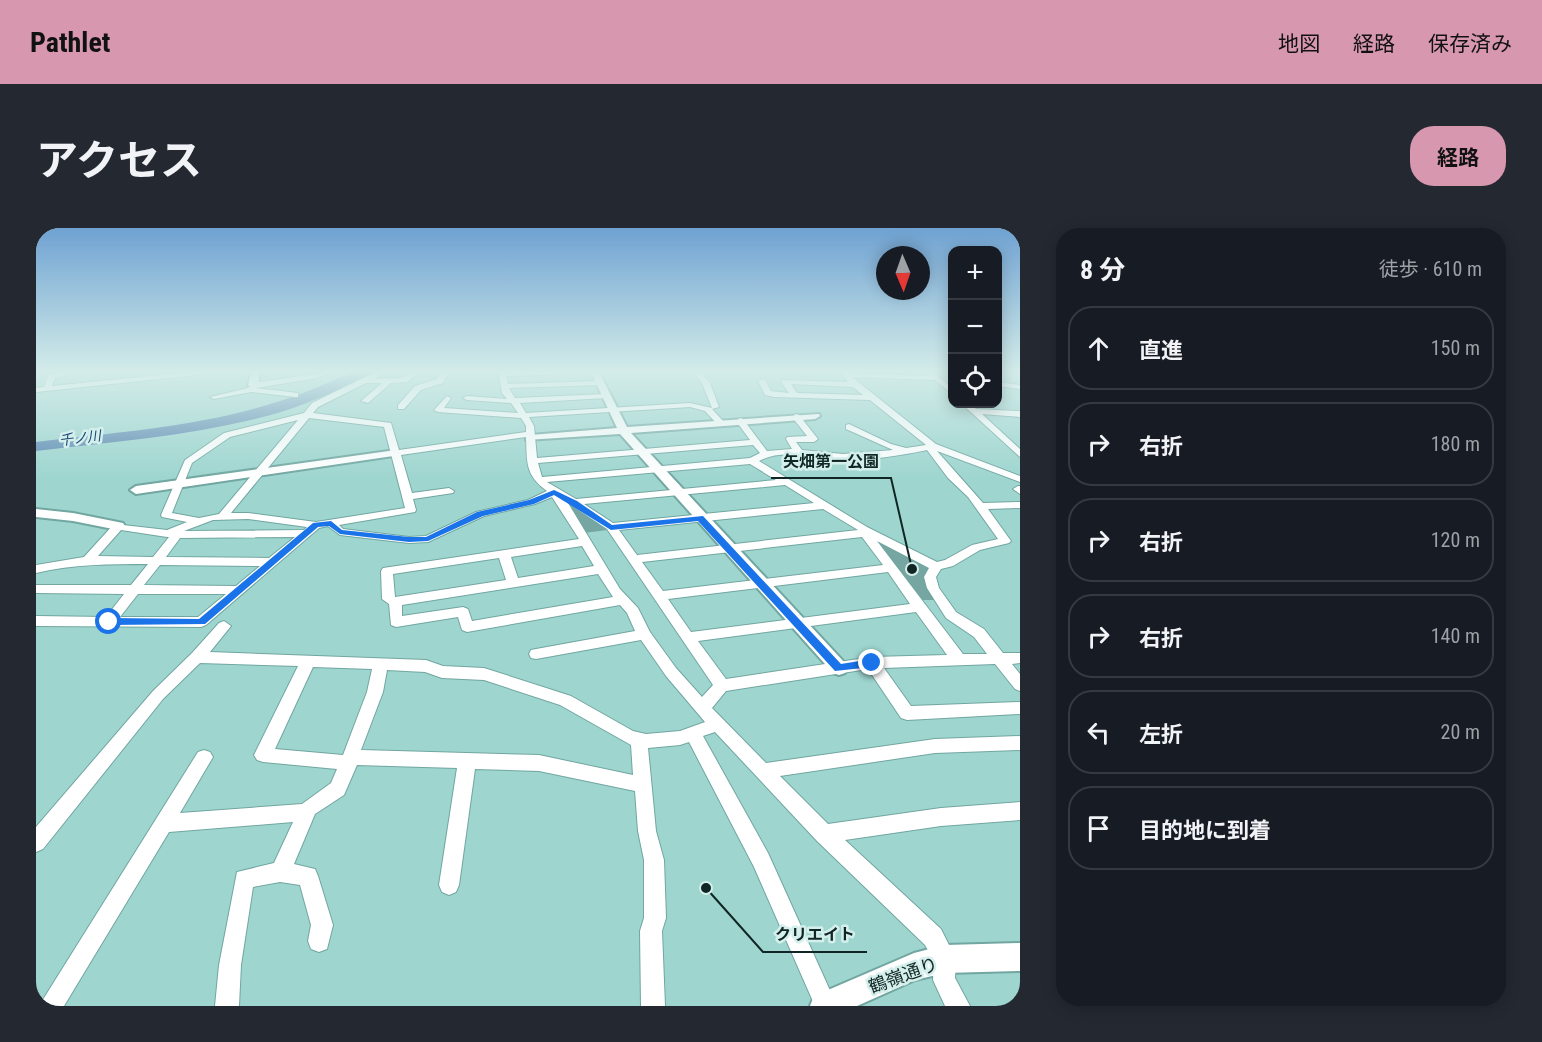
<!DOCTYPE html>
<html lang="ja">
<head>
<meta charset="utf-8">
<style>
	:root { --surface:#171b24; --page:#242831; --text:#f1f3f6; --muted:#9ea1a6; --line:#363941; --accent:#d797ae }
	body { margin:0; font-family:"Roboto Condensed","Noto Sans JP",sans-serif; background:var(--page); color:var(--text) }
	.controls { position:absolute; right:18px; top:18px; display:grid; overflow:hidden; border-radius:12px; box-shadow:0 3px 15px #0003 }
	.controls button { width:54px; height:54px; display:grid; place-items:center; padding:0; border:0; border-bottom:2px solid var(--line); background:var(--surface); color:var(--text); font:30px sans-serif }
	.compass { position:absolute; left:840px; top:18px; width:54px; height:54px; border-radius:50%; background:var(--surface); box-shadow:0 3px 15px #0003; rotate:178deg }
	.stop { position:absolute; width:18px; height:18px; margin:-14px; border:4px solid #1a73e8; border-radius:50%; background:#fff }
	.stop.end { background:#1a73e8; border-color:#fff; box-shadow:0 2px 6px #0008 }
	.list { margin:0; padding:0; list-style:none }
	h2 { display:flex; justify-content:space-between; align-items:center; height:78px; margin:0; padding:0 24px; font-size:26px }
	h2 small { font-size:20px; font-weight:400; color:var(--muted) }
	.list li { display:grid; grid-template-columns:39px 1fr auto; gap:18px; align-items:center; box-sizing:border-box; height:84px; margin:0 12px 12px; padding:0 12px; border:2px solid var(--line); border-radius:24px }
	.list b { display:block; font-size:22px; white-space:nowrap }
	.list em { font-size:20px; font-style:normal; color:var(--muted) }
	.icon { flex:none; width:33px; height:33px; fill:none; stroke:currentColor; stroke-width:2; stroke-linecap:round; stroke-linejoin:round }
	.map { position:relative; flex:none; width:984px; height:778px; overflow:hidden; border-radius:24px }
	header { display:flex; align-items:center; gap:36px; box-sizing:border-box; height:84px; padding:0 30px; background:var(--accent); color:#111 }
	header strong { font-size:28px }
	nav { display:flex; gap:33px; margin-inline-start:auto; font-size:21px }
	.intro { display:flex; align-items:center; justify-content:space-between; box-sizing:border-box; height:144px; padding:0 36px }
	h1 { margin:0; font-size:42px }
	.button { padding:15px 27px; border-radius:24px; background:var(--accent); color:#111; font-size:21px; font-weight:700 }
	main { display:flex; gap:36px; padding:0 36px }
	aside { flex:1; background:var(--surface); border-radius:24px; box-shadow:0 3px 15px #0003 }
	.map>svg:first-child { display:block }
	.green { fill:#75a6a1 }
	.water { fill:#5b88b2 }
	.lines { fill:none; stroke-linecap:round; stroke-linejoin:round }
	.minor-casing { stroke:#71a6a1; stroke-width:2 }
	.tertiary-casing { stroke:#71a6a1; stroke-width:4 }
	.minor { fill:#fff; fill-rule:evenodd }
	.tertiary { fill:#fff; fill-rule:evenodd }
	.route { fill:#1a73e8 }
	.labels { text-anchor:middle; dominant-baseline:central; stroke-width:5; stroke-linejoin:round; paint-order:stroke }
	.far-water-label { font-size:14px; font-style:italic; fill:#164872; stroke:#d4efec }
	.near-street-label { font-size:18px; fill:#102624; stroke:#d4efec }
	.leader { fill:none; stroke:#102624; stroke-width:2 }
	.callout-dot { fill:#102624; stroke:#d4efec; stroke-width:2 }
	.callout-label { font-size:16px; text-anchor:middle; font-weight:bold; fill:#102624; stroke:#d4efec; stroke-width:5; stroke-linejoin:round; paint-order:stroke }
</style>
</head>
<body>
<header>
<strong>Pathlet</strong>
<nav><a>地図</a><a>経路</a><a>保存済み</a></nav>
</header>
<div class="intro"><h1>アクセス</h1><a class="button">経路</a></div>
<main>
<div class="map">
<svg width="984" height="778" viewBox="0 0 984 778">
	<rect width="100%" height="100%" fill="#9ed5cf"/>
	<g class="green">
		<path d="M529,272L571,302L548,305Z"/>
		<path d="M833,304L894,338L890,349L901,372H882Z"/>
	</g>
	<path class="water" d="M321,142H343C311,158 280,173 245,184C165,207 83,213 0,223V214C82,204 165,199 244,173C271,165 295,153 321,142Z"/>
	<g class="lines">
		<defs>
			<g id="minor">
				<path d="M40,142H54L19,150L16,158L172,142H193L189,144L0,164V160L8,159L13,146Z"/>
				<path d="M291,142H301L281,150L220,160L262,165V169H259L215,164L178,171L174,169L212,160L217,155L280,146Z"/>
				<path d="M344,142H353L338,151L366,150L378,142H386L371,154L355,155L332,175L325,173L346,155H330L282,179L277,185L355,195L363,222L490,204V198L485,190L402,184L398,182L411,168L415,170L408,180L482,185L475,175L431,172L427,170L431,168L471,171L466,165L462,142H468L469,144L563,143L559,145L470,148L472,156L565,153L569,155L565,157L473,160L479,170L570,166L574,168L570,170L484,175L490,185L654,175L676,180L666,155L655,142H663L674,155L683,179L676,181L689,195L682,197L669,183L654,179L493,189L498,198L501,230L714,212L700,193L704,190L707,191L731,223L756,221L750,211L751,209L771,208L756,189L760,186L763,187L782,211L778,214H760L766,222L807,226L857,222L810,201V197L813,196L855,216L870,220L890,217L834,172L738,169L729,167L722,153L729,151L735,163L753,165L745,154L746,152L812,154L802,142H809L812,145L894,148L892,145L896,143L916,160V166L899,152L816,149L900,216L984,248V254L901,223L947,275L984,274V280L952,281L975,313L973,315L944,322L917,338L905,341L900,349L903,360L920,384L948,401L967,425H984V435L976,436L984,446V463L979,461L959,436L848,440L875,478L984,474V486L871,492L865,490L832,441L690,463L676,480L730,535L899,511L984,508V522L899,525L744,548L792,596L905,580L984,574V592L905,598L809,612L905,701L920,731L919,750L934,778H909L897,752L898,733L889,717L781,613L679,504L667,508L732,625L801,778H779L718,639L653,514L644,517L612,520L620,603L628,632L630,690L626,703L629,778H605L604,703L608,690V632L602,603L599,563L503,543L439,541L423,657L420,664L413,667L406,664L403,657L421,540L321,537L308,567L279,586L258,636L279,641L282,648L297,697L291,721L283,724L275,721L272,713L275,697L264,657L244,654L217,659L205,737L203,778H179L183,737L201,644L238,635L257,594L133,604L28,778H3L162,524L168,522L174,524L177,529L144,585L266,576L295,555L301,541L227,534L221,532L218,527L262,438L164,435L127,471L7,621L0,624V599L117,463L156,425L183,395L188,393L195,398L174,424L390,432L407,438L448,440L535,468L597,503L610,506L644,503L669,494L630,448L605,412L500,431L495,430L493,426L495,422L500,421L599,403L591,385L584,377L431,404L426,402L422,389L360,399L355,397L353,376L346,371L345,343L347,340L543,311L516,269L499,276L448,288L392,314L373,315L304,307L292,298L283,300L170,397L165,399L0,398V388L70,389L88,366L0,365V357H95L112,336C73,336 38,336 0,345V337L48,329L78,296L131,302L151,294L126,289L125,287L149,232L188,205L268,185L276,175ZM755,156L817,159L827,167L761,165ZM273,190L348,199L369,280L280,294L212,285H195ZM262,192L183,286L163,290L136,285L156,235L194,209ZM490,209C491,235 489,247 511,263L492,272L440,284L390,308L373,309L307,301L303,297L379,284L380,282L377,271L417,265L418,263L413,260L376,265L365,227ZM717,217L724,225L714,230L506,249L502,235ZM891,222L912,250L932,269L962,311L936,317L909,332L901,334L831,299L723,233C749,219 778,232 806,232C835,232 863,228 891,222ZM714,236L740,252L540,271L511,254ZM749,257L778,275L577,295L548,276ZM532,275L571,301L677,457L666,469L640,440L614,404L602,380L584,361ZM787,281L822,302L601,327L583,302ZM212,291L271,299L268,302L148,303L177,292ZM85,302L131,309H133L117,329L62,328ZM259,309L233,330L130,329L144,310ZM826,309L847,337L627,363L606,334ZM841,313L893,340L888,349L891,360L910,390L938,409L951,426H927ZM546,318L558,338L482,350L475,329ZM463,330L470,352L359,369L357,346ZM124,337L224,338L200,358L108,357ZM852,344L874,376L655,404L632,371ZM562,346L577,369L436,393L432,381L427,379L366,388V377ZM102,366H190L162,389H84ZM880,384L911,427L836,429L690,451L662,413ZM277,439L336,441L331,464L307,527L239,521ZM351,442L389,444L406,450L448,452L524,477L595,517L597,547L503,527L325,522L347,464Z"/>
				<path d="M407,142H414L407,155L385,162L368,181H362V177L379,158L401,151Z"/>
				<path d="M729,142H752L756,144L752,146H726L725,144Z"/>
				<path d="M962,154L984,157V161L962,158Z"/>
				<path d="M926,176H934L940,181L984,183V189L946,186L984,221V229Z"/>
				<path d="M982,258H984V266L977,261Z"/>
			</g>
			<g id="tertiary">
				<path d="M216,142H224L222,157L217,160L212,157Z"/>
				<path d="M554,142H562L591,199L783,186L784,188L779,191L595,205L809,435L812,440L809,445L803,447L797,445L584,206L490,212V208L494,207L581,200Z"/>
				<path d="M360,222L364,223V227L100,266L94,262L100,258Z"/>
				<path d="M0,281L37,285L87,295L89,298L82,302L37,293L0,289Z"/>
				<path d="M984,715V743L909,745L879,752L821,778H774L778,768L878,725L909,717Z"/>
			</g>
		</defs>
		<use href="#minor" class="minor-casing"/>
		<use href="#tertiary" class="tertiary-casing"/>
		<use href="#minor" class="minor"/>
		<use href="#tertiary" class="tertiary"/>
	</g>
	<linearGradient id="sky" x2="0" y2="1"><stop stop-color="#6fa2d2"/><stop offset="0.57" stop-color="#d3ece9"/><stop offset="1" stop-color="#d3ece9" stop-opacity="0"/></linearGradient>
	<rect width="984" height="251" fill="url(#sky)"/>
	<path class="route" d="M518,262L541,273L576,297L667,288L805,436L836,431L841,435L836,439L799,443L662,293L575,302L518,267L498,276L447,288L392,313L373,314L304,306L293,298L282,299L169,396L73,397L68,394L73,390L163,391L277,295L295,293L306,302L373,309H390L441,284L493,272Z"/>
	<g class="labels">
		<g class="far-water-label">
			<text transform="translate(44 210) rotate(-7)">千ノ川</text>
		</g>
		<g class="near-street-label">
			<text transform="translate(867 747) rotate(-20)">鶴嶺通り</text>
		</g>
	</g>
	<path class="leader" d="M876 341L855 250H735M670 660L727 724H831"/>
	<g class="callout-dot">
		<circle cx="876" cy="341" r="6"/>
		<circle cx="670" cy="660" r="6"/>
	</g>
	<g class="callout-label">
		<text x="795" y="239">矢畑第一公園</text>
		<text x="779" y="712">クリエイト</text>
	</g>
</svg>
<div class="controls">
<button>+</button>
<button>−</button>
<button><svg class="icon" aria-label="locate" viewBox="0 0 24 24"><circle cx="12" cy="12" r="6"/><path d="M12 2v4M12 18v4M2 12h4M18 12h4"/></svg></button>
</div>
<svg class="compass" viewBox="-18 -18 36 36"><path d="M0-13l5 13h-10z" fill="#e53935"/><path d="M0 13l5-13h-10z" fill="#9ea1a6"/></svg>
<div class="stop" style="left:73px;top:394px"></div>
<div class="stop end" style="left:836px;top:435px"></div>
</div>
<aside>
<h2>8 分<small>徒歩 · 610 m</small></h2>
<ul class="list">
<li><svg class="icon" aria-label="ahead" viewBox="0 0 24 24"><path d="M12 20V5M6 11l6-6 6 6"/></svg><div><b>直進</b></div><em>150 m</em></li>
<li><svg class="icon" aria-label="right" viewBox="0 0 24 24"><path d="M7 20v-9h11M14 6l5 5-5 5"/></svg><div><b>右折</b></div><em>180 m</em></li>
<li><svg class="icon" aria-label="right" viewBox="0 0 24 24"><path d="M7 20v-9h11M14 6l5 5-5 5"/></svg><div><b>右折</b></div><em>120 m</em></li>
<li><svg class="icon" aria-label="right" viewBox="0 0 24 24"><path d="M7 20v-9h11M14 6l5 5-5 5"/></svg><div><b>右折</b></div><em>140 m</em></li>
<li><svg class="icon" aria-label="left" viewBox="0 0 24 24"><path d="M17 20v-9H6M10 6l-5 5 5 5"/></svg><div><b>左折</b></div><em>20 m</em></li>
<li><svg class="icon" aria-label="arrive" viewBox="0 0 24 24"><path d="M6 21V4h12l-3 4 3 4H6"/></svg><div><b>目的地に到着</b></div></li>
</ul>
</aside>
</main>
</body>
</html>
